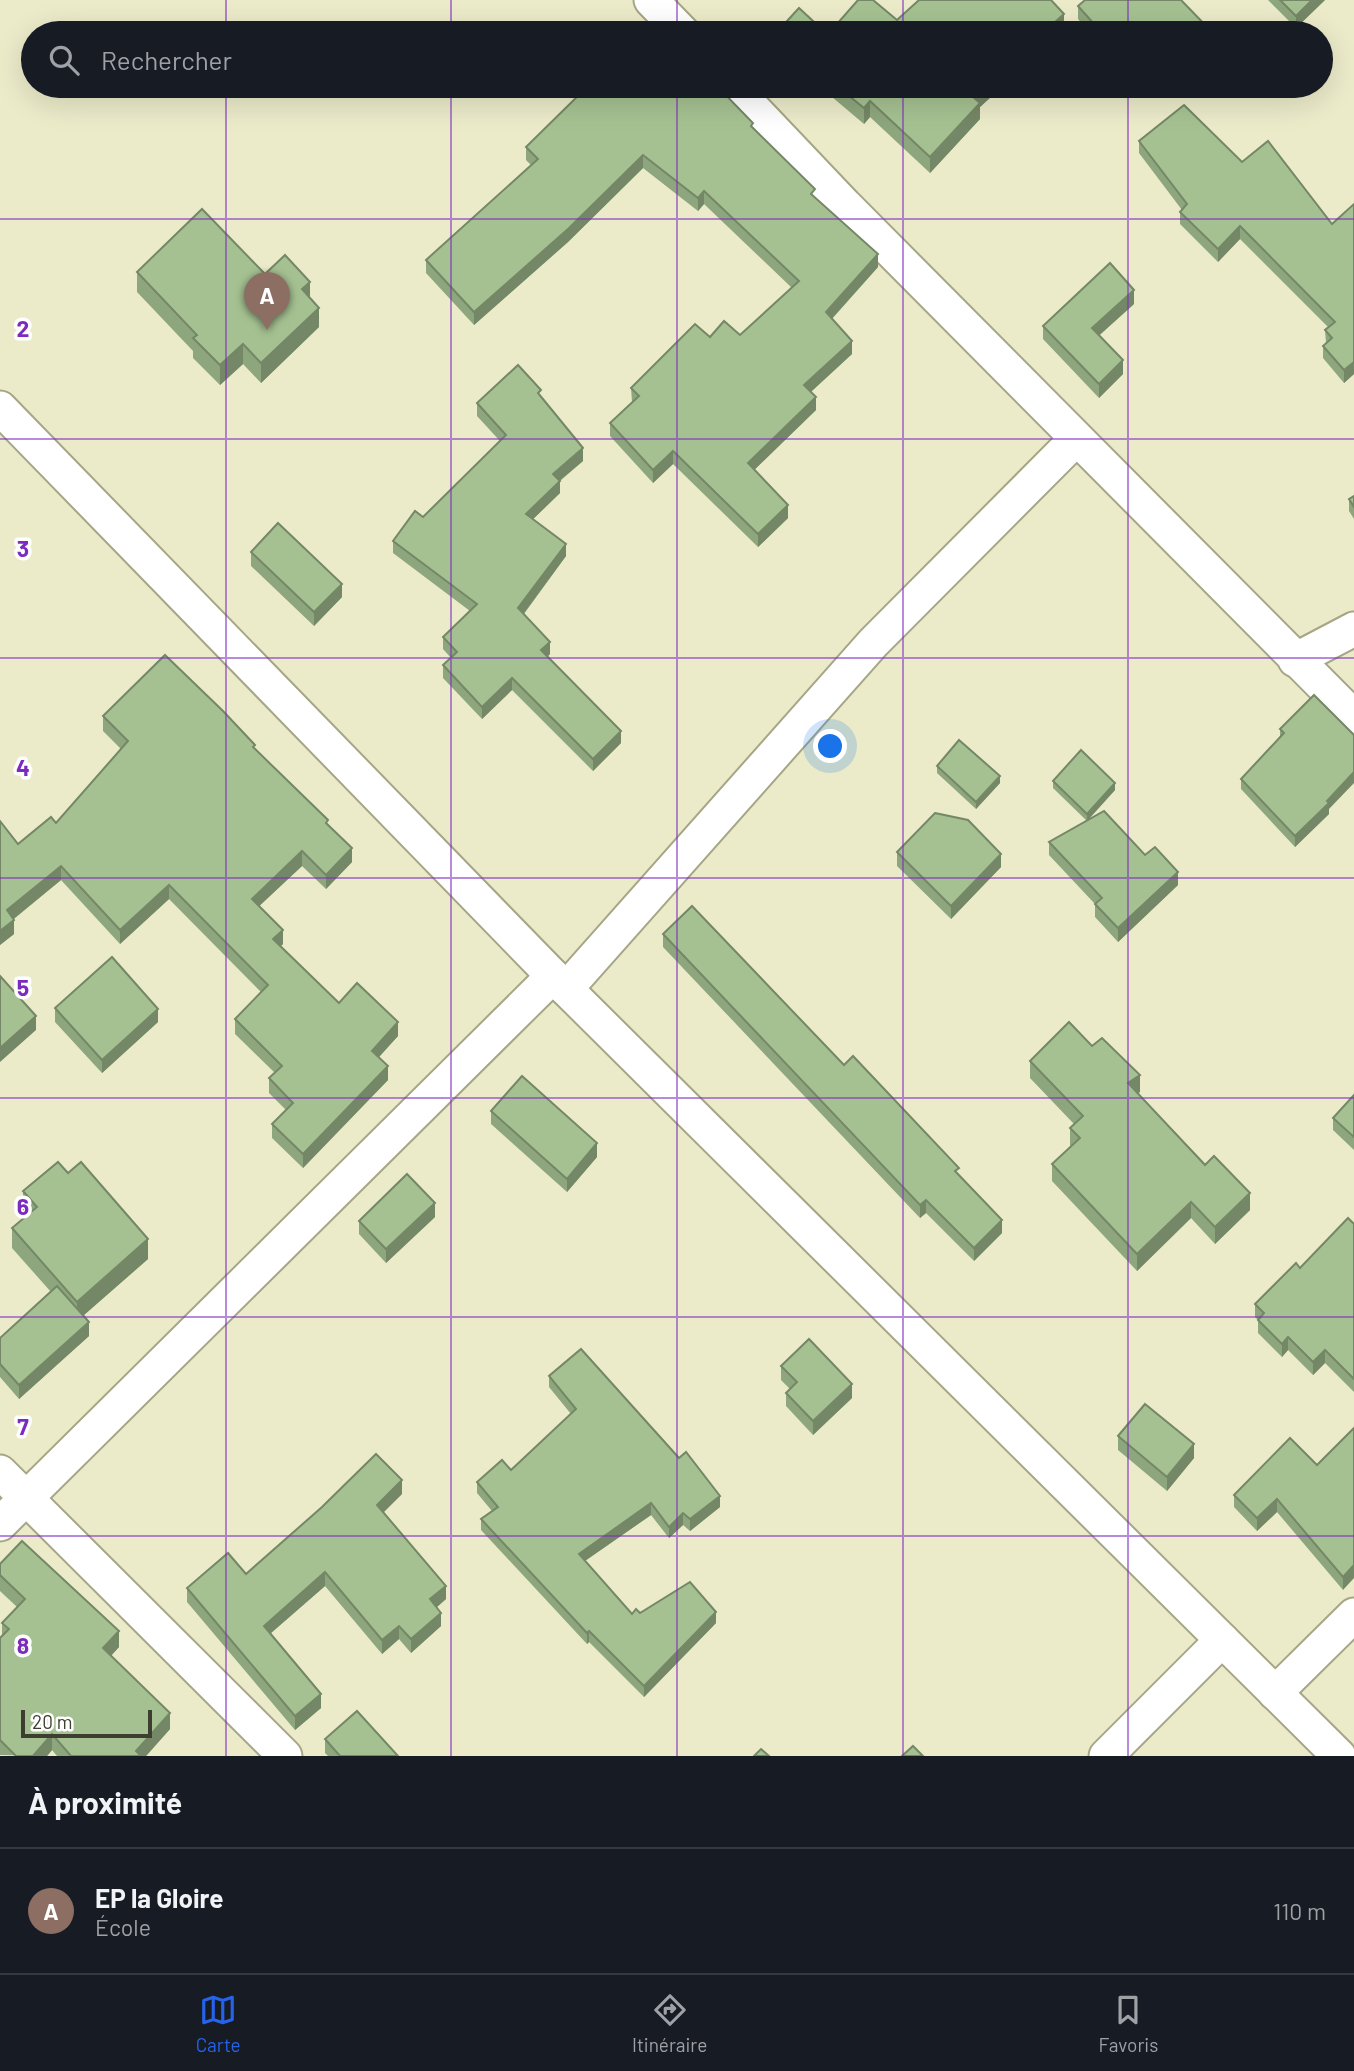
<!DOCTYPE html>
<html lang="fr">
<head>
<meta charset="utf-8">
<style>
	:root { --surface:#171b24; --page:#242831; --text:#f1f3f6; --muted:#9ea1a6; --line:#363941; --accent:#2563eb }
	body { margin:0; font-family:Barlow,sans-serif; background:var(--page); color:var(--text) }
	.scale { position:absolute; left:21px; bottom:18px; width:131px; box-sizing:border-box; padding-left:7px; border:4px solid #3e3e30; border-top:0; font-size:19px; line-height:24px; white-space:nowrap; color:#3e3e30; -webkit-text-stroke:5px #fff; paint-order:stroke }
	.you { position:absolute; left:831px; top:747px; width:24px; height:24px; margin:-18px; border:5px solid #fff; border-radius:50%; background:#1a73e8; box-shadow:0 0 0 10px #1a73e833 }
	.badge { display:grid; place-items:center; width:46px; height:46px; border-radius:50%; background:var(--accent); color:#fff; font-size:23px; font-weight:700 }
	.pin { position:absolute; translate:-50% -58px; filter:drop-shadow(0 2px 4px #0008) }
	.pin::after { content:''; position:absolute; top:37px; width:24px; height:21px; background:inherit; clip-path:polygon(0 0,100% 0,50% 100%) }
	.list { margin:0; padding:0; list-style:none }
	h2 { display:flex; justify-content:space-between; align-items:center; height:91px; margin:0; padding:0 28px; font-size:30px }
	h2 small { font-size:23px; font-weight:400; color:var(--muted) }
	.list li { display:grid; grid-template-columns:46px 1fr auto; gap:21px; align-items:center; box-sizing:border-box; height:126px; padding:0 28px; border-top:2px solid var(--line) }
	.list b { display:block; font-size:26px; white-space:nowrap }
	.list p { margin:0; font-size:23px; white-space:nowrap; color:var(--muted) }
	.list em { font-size:23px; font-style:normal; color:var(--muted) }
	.icon { flex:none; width:38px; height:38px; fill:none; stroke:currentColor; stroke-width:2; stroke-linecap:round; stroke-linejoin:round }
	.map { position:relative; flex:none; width:1354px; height:1756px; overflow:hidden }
	.search { position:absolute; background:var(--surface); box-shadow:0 7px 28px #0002; left:21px; right:21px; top:21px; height:77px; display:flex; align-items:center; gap:18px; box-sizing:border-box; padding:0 24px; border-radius:38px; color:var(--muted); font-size:26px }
	.sheet { height:217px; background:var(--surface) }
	nav { display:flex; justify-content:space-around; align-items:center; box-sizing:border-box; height:98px; border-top:2px solid var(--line); background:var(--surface); font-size:19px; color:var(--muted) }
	nav a { display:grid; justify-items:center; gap:4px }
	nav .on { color:var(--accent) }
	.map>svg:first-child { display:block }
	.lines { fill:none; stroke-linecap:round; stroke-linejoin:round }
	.street-casing { stroke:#a6a686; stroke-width:37 }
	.street { stroke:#fff; stroke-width:33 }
	.wall { fill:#8ea67d }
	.shaded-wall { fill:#748766 }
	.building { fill:#a5c191; stroke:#748766; stroke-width:2 }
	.grid { fill:none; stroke:#7b2cbf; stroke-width:2; stroke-opacity:0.55 }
	.grid-label { font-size:23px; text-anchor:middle; font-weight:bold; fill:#7b2cbf; stroke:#fff; stroke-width:7; stroke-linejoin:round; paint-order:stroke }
</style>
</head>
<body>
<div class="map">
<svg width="1354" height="1756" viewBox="0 0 1354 1756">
	<rect width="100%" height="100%" fill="#ebebca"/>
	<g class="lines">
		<defs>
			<g id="street">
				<path d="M651,0L683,33"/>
				<path d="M732,86L845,205L1354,717"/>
				<path d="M0,408L553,976L1339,1756"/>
				<path d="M1295,660L1354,629"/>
				<path d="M566,989L873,643L1076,439"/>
				<path d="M0,1472L285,1756"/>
				<path d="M0,1524L553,976"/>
				<path d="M1275,1693L1354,1615"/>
				<path d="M1106,1756L1222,1640"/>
			</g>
		</defs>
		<use href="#street" class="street-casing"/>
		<use href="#street" class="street"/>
	</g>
	<g class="wall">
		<path d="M1268,0H1325L1296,28Z"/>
		<path d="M1078,6L1213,33H1090L1078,19Z"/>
		<path d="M819,86H1003L980,107V119L930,173L870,117L864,124Z"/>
		<path d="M1191,86H1212L1201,96Z"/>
		<path d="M649,96L753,128L878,267L832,319L852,354L811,392L816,410L754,470L788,518L758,547L673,464L653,483L610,436V423L632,402L631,388L710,337L740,335L792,288L704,204L698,211L643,168L568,242L474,325L426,273V260L531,165L526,160V147Z"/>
		<path d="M1139,141L1242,162L1332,224L1354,204V374L1344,383L1323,358V346L1326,343L1325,330L1328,327L1240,239L1218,262L1180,224V212L1182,210L1139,153Z"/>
		<path d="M137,272L265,274L310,298L319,327L261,383L243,364L220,385L193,358V351L137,292Z"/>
		<path d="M1134,304L1099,335L1123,374L1099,398L1043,339V326Z"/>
		<path d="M541,398L583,461L560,481V493L533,519L566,556L524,614L550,654L547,657L621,743L593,771L512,690L482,719L443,678V665L451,658L443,649V637L470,611L393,553V541L423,517L500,441L477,416V403Z"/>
		<path d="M1354,496V519L1349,511V499Z"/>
		<path d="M251,552L342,597L314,626L251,566Z"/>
		<path d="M1314,695L1329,814L1295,847L1241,789V779L1280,738V729Z"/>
		<path d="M103,716L255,749L328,825L352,862L326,889L302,866L259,906L283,944L281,946L339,1003L398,1036L378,1057L388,1080L303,1168L272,1138V1124L286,1110L269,1093V1078L275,1073L235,1034V1019L261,992L169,899L120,944L61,880L14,919V934L0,945V821L18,844L56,823L121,749L103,731Z"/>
		<path d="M937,766L1000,783L976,809L937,773Z"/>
		<path d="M1053,781L1115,790L1087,821L1053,788Z"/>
		<path d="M1049,842L1178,885L1118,942L1095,917V904L1049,855Z"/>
		<path d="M897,852L1001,867L951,919L897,866Z"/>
		<path d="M663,934L844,1065L959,1175L1002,1233L974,1261L926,1213L920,1218L663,947Z"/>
		<path d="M55,1008L158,1022L102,1073L55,1022Z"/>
		<path d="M1092,1046L1140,1092L1137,1093L1250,1210L1215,1244L1191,1218L1137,1271L1052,1181V1164L1071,1146L1070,1145V1128L1074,1124L1030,1078V1061Z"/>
		<path d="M1354,1095V1150L1333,1130V1118Z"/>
		<path d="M491,1111L597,1157L567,1192L491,1124Z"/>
		<path d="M23,1191L148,1259L83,1316L89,1336L19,1399L0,1377V1338L51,1292L12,1248V1228L27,1216L23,1211Z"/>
		<path d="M435,1217L386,1263L359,1234V1221Z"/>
		<path d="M1354,1224V1392L1325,1363L1313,1375L1288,1350L1282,1357L1258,1333V1320L1255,1317V1304Z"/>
		<path d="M781,1366L852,1398L813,1435L786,1406V1393L790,1389L781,1380Z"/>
		<path d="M549,1376L720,1507L690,1531L683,1525L669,1538L651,1515L585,1561L632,1614L640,1613L716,1623L644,1697L589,1642L587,1644L481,1530V1519L492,1511L477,1493V1482L511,1470L571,1414L549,1387Z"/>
		<path d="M1354,1428L1343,1590L1277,1512L1257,1531L1234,1507V1495L1317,1465Z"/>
		<path d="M1118,1436L1194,1458L1167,1491L1118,1450Z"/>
		<path d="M402,1494L383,1512L446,1599L437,1607L441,1626L411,1653L399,1639L382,1654L325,1586L270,1634L321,1708L295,1730L187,1602V1588L246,1574Z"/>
		<path d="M0,1564L119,1647L111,1656L170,1729L146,1756H57L52,1750L47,1756L0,1755V1638L2,1635V1623L17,1607L0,1591Z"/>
		<path d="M325,1739L398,1756H328L325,1753Z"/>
	</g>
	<g class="shaded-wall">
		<path d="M1312,0H1325L1296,28V16Z"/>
		<path d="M1064,14V30L1060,33H1043Z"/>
		<path d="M1146,26V33H1137Z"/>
		<path d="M986,86H1003L980,107V119L930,173V157L973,97Z"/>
		<path d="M1201,86H1212L1201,96Z"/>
		<path d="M870,101V117L864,124V108Z"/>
		<path d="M643,155V168L568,242L474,325V312Z"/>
		<path d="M704,191V204L698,211V198Z"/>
		<path d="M1240,226V239L1218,262V249Z"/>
		<path d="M878,254V267L826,325V312Z"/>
		<path d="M310,282V301L302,289Z"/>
		<path d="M1134,290V304L1092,342V328Z"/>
		<path d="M319,308V327L261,383V363Z"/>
		<path d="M852,341V354L804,398V385Z"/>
		<path d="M243,344V364L220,385V365Z"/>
		<path d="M1123,360V374L1099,398V384Z"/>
		<path d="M1354,362V374L1344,383V370Z"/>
		<path d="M816,397V410L748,476V463Z"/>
		<path d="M583,448V461L553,486V474Z"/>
		<path d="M673,451V464L653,483V470Z"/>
		<path d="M560,481V493L526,526V514Z"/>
		<path d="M788,505V518L758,547V534Z"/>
		<path d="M566,544V556L518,621V608Z"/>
		<path d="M342,584V597L314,626V612Z"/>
		<path d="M550,642V654L541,663V650Z"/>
		<path d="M512,678V690L482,719V707Z"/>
		<path d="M621,731V743L593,771V759Z"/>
		<path d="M1354,772V783L1329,809V814L1295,847V836Z"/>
		<path d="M1000,776V783L976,809V802Z"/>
		<path d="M1115,783V790L1087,821V814Z"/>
		<path d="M352,848V862L326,889V875Z"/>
		<path d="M302,851V866L252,913V899Z"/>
		<path d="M1001,854V867L951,919V906Z"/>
		<path d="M61,866V880L7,924V910Z"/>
		<path d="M1178,872V885L1118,942V928Z"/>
		<path d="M169,885V899L120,944V930Z"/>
		<path d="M14,920V934L0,945V931Z"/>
		<path d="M283,930V944L273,953V939Z"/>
		<path d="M158,1009V1022L102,1073V1060Z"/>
		<path d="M36,1016V1030L0,1062V1048Z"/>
		<path d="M398,1022V1036L372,1065V1051Z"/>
		<path d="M388,1066V1080L303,1168V1154Z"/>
		<path d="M1140,1075V1092L1128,1100V1083Z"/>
		<path d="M597,1143V1157L567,1192V1179Z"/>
		<path d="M1250,1193V1210L1215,1244V1227Z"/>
		<path d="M926,1200V1213L920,1218V1205Z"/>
		<path d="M1191,1202V1218L1137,1271V1254Z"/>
		<path d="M435,1203V1217L386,1263V1249Z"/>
		<path d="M1002,1220V1233L974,1261V1248Z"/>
		<path d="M148,1239V1259L77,1321V1302Z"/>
		<path d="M89,1322V1336L19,1399V1385Z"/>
		<path d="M1288,1337V1350L1282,1357V1344Z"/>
		<path d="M1325,1350V1363L1313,1375V1362Z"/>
		<path d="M852,1384V1398L813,1435V1421Z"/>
		<path d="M1194,1444V1458L1167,1491V1477Z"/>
		<path d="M402,1480V1494L377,1519V1505Z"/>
		<path d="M720,1496V1507L690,1531V1519Z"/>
		<path d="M1277,1499V1512L1257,1531V1518Z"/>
		<path d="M651,1503V1515L579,1565V1554Z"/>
		<path d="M683,1513V1525L669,1538V1527Z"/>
		<path d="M1354,1565V1578L1343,1590V1577Z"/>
		<path d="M325,1572V1586L264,1639V1626Z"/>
		<path d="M446,1586V1599L430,1613V1599Z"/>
		<path d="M716,1612V1623L644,1697V1686Z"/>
		<path d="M441,1613V1626L411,1653V1639Z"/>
		<path d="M399,1626V1639L382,1654V1640Z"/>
		<path d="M119,1631V1647L103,1664V1648Z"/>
		<path d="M589,1631V1642L587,1644V1633Z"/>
		<path d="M321,1694V1708L295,1730V1716Z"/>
		<path d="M170,1713V1729L146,1756H136V1751Z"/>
		<path d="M52,1734V1750L47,1756H33Z"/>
	</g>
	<g class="building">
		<path d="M858,0H873L897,20L919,0H1051L1064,14L1043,33H829Z"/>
		<path d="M1085,0H1181L1213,33H1153L1146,26L1137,33H1102L1078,6Z"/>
		<path d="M1280,0H1312L1296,16Z"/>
		<path d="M799,8L826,33H776Z"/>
		<path d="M588,86H638L649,96L660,86H717L753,123L751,126L815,189L811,194L878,254L826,312L852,341L804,385L816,397L748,463L788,505L758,534L673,451L653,470L610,423L639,396L631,388L695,324L710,337L724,321L740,335L799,281L704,191L698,198L643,155L568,229L474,312L426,260L538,159L526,147Z"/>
		<path d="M837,86H986L973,97L980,103L930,157L870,101L864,108Z"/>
		<path d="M1184,105L1242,162L1268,141L1332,224L1354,204V362L1344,370L1323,346L1332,338L1325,330L1335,322L1240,226L1218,249L1180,212L1187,204L1139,141Z"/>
		<path d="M202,209L265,274L285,255L310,282L302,289L319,308L261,363L243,344L220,365L193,338L197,335L137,272Z"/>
		<path d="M1110,263L1134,290L1092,328L1123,360L1099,384L1043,326Z"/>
		<path d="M518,365L541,390L538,393L583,448L553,474L560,481L526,514L566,544L518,608L550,642L541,650L621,731L593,759L512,678L482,707L443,665L457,652L443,637L477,604L393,541L415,511L423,517L506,435L477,403Z"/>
		<path d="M1354,496V507L1349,499Z"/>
		<path d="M278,523L342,584L314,612L251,552Z"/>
		<path d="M165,655L223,711L255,745L253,747L328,820L326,823L352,848L326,875L302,851L252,899L283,930L273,939L339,1003L357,983L398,1022L372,1051L388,1066L303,1154L272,1124L293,1103L269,1078L282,1066L235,1019L268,985L169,885L120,930L61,866L7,910L14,920L0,931V821L18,844L51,817L56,823L128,741L103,716Z"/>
		<path d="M1314,695L1354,735V772L1327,801L1329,803L1295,836L1241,779L1284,733L1280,729Z"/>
		<path d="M959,740L1000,776L976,802L937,766Z"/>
		<path d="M1081,750L1115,783L1087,814L1053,781Z"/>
		<path d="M1104,811L1145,855L1155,847L1178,872L1118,928L1095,904L1102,898L1049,842Z"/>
		<path d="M935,813L968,820L1001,854L951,906L897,852Z"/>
		<path d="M692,906L844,1065L853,1056L959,1168L955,1171L1002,1220L974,1248L926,1200L920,1205L663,934Z"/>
		<path d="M112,957L158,1009L102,1060L55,1008Z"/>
		<path d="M0,976L36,1016L0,1048Z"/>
		<path d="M1069,1022L1092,1046L1102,1038L1140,1075L1128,1083L1205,1165L1214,1156L1250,1193L1215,1227L1191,1202L1137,1254L1052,1164L1080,1138L1070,1128L1083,1116L1030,1061Z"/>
		<path d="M522,1076L597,1143L567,1179L491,1111Z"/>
		<path d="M1354,1095V1137L1333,1118Z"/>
		<path d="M58,1162L68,1173L81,1162L148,1239L77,1302L12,1228L37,1207L23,1191Z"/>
		<path d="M407,1174L435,1203L386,1249L359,1221Z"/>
		<path d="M1348,1218L1354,1224V1379L1325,1350L1313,1362L1288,1337L1282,1344L1258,1320L1264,1313L1255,1304L1296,1263L1300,1268Z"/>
		<path d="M57,1286L89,1322L19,1385L0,1364V1338Z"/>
		<path d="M809,1339L852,1384L813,1421L786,1393L797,1382L781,1366Z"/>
		<path d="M581,1349L679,1458L686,1452L720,1496L690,1519L683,1513L669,1527L651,1503L579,1554L632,1614L636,1609L640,1613L690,1582L716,1612L644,1686L589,1631L587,1633L481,1519L498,1507L477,1482L502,1460L511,1470L576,1409L549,1376Z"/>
		<path d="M1145,1404L1194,1444L1167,1477L1118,1436Z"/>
		<path d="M1354,1428V1565L1343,1577L1277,1499L1257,1518L1234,1495L1290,1438L1317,1465Z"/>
		<path d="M376,1454L402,1480L377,1505L446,1586L430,1599L441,1613L411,1639L399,1626L382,1640L325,1572L264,1626L321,1694L295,1716L187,1588L228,1553L246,1574L322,1507Z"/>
		<path d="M22,1541L119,1631L103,1648L170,1713L136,1751L141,1756H71L52,1734L33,1756H16L0,1740V1638L9,1629L2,1623L25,1599L0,1575V1564Z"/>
		<path d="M357,1711L398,1756H340L325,1739Z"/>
		<path d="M913,1746L923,1756H902Z"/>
		<path d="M761,1749L769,1756H754Z"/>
	</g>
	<path class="grid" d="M226,0V33M451,0V33M677,0V33M903,0V33M1128,0V33M226,86V1756M451,86V1756M677,86V1756M903,86V1756M1128,86V1756M0,219H1354M0,439H1354M0,658H1354M0,878H1354M0,1098H1354M0,1317H1354M0,1536H1354"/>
	<g class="grid-label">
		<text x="23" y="337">2</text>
		<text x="23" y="557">3</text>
		<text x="23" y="776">4</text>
		<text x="23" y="996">5</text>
		<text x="23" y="1215">6</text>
		<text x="23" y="1435">7</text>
		<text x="23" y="1654">8</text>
	</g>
</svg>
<div class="scale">20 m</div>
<div class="you"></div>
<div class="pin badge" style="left:267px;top:330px;background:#8d6e63">A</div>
<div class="search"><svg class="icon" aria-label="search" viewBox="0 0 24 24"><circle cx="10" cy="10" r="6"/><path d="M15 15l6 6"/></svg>Rechercher</div>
</div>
<section class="sheet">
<h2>À proximité<small></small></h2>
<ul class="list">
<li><span class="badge" style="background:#8d6e63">A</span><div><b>EP la Gloire</b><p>École</p></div><em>110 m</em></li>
</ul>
</section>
<nav>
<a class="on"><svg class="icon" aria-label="map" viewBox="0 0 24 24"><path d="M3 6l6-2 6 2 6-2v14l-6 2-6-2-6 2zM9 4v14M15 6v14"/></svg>Carte</a>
<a><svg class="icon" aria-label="directions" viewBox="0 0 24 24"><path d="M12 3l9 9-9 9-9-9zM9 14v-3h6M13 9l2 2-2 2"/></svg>Itinéraire</a>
<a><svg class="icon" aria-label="saved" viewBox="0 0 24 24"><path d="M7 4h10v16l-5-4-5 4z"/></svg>Favoris</a>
</nav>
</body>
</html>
